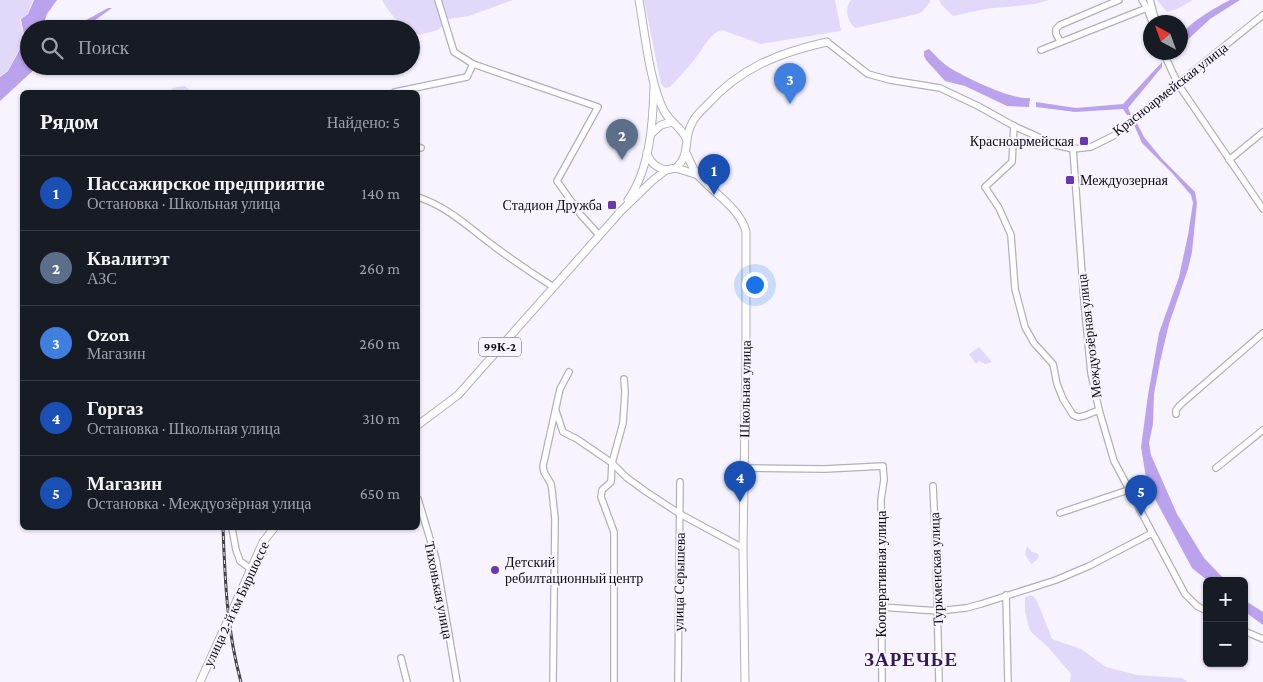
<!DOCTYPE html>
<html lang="ru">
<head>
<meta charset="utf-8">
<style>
	:root { --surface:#171b24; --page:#20242c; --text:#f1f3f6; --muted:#9ea1a6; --line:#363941; --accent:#b45309 }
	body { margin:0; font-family:"Crimson Pro",serif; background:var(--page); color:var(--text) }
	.controls { position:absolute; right:15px; bottom:15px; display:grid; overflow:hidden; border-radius:8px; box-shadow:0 1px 4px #0004 }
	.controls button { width:45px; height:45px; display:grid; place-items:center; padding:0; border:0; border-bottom:1px solid var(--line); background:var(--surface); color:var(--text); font:25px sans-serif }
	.compass { position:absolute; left:1143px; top:15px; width:45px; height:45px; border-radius:50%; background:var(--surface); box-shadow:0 1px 4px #0004; rotate:319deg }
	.you { position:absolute; left:754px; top:284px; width:18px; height:18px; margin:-12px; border:4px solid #fff; border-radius:50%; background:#1a73e8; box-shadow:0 0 0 8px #1a73e833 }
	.badge { display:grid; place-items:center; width:32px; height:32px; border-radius:50%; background:var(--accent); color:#fff; font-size:16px; font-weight:700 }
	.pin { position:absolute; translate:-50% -41px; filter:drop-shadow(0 1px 2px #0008) }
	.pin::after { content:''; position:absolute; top:26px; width:18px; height:15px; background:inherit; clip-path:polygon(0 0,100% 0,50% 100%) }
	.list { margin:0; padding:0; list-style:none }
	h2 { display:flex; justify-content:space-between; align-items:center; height:65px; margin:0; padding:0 20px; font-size:21px }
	h2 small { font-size:16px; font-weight:400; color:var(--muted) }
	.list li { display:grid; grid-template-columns:32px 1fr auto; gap:15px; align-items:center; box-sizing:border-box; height:75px; padding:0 20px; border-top:1px solid var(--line) }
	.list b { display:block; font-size:19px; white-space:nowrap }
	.list p { margin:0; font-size:16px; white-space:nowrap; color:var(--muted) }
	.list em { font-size:16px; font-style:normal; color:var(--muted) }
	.icon { flex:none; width:28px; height:28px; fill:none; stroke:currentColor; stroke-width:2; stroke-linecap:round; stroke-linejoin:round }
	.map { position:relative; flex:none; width:1263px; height:682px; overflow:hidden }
	.search { position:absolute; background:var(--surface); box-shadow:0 1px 4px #0004; left:20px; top:20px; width:400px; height:55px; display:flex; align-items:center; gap:12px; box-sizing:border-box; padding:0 18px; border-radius:28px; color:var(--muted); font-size:19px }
	.panel { position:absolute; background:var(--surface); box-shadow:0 1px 4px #0004; left:20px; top:90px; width:400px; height:440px; border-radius:8px }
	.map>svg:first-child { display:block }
	.green { fill:#e2d9fa }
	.water { fill:#baa3ec }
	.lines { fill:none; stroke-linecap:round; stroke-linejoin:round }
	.minor-casing { stroke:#b3b0bd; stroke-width:8 }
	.major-casing { stroke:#b3b0bd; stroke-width:9 }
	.minor { stroke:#fff; stroke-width:5.5 }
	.major { stroke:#fff; stroke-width:7 }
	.rail-casing { stroke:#434247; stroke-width:3 }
	.rail { stroke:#f7f4ff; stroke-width:1; stroke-dasharray:4; stroke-linecap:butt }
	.poi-dot { fill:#6937af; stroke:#f7f4ff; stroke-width:2 }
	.labels { text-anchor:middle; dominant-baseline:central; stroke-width:4; stroke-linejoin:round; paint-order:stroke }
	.shield { fill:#f7f4ff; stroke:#535258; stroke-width:1 }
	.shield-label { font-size:12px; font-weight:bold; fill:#0d0c10 }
	.street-label { font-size:14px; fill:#0d0c10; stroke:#f7f4ff }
	.poi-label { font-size:14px; fill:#0d0c10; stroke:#f7f4ff; text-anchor:end }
	.district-label { font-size:19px; font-weight:bold; letter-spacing:1px; fill:#331c56; stroke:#f7f4ff }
</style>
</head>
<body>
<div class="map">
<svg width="1263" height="682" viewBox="0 0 1263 682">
	<rect width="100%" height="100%" fill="#f7f4ff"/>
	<g class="green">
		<path d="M0,0H33L27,14L20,19L24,40L8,70L0,76Z"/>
		<path d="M382,0H513L469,16L449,19L438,30L419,35C404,28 391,17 382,0Z"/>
		<path d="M644,0H835L841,31L761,44L722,30C709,34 705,46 697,56C689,67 679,77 670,87L665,88L661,84Z"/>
		<path d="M851,0H930V2L922,12L917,14L856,28C847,23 844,8 851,0Z"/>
		<path d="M939,0H1049L1035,4L985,9L953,16L941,4Z"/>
		<path d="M1157,0H1193L1177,9L1167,12Z"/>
		<path d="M184,86L193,92H168L173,88Z"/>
		<path d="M979,347L992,362L985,364L979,361L976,364L969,354Z"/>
		<path d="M1027,546L1032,552L1037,553L1039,555L1037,560L1031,564L1025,554Z"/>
		<path d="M1032,595L1037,601L1052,639L1081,649L1106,667L1137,675L1182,678L1188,682H1070L1071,674L1048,647L1030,631L1025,612V597Z"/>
	</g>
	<g class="water">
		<path d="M34,0H57L47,14L42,29H29V66H38L0,101V77L8,71L25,40L21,19L28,14Z"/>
		<path d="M1230,0H1240L1210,19L1181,46C1181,44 1180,41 1180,38C1184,25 1218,6 1230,0Z"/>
		<path d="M108,8H112L83,29H70Z"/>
		<path d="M929,49C935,55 942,63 950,68C967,78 1011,100 1030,98L1029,107L1007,106L965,86L945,81L926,60L924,56V51Z"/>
		<path d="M1162,62V67L1128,108L1131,115H1127L1123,109L1075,112L1036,107V102L1076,108L1123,104Z"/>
		<path d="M1137,123L1144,137L1162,159L1195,192L1197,203L1192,252L1188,269L1169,324L1160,362L1154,394L1153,424L1149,443L1151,455L1177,514L1204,558L1226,581H1208L1192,568L1147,484L1141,447L1148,395L1159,333L1179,277L1188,235L1193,203L1191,195L1172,173L1142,143L1134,125Z"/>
		<path d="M1244,600L1263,612V625L1244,611Z"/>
	</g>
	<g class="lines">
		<defs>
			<g id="minor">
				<path d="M438,0L454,52L473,64L598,107L557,181L581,215L599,235"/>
				<path d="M1142,0L1147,8"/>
				<path d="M1150,0L1156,22"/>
				<path d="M1060,41L1056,34V29L1060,25L1119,0"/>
				<path d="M827,42L868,74L890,80L940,88L978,106L1014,126L1056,145L1073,149L1091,147L1113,136L1263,15"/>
				<path d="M1041,50L1147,8L1152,22"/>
				<path d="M1163,52L1178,84L1263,209"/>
				<path d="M395,92L467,77L473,64"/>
				<path d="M1014,126L1012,162L985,187L999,208L1011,235L1015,289L1025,327L1034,343L1053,364L1057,384L1063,399L1073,415L1078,417L1084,416L1099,410"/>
				<path d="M418,147L421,148"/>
				<path d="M1073,149L1084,301L1091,373L1099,410L1114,461L1185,594L1197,606L1207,611"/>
				<path d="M1229,160L1263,132"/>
				<path d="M418,197C450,208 468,227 495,247C514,261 533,274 552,286"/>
				<path d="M556,411L563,432L577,439L612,463L626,477L645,491L680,514L743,548"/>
				<path d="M1176,414V410L1180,405L1263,333"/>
				<path d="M744,468L825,469L883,466L884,480L881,499L882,682"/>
				<path d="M1216,468L1263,430"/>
				<path d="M933,486L936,551L939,682"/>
				<path d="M418,499L436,559L457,682"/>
				<path d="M1060,513L1128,490"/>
				<path d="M232,528L236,550L240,561L251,569"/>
				<path d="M1006,595L1008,682"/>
				<path d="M881,607L938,611L966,608L981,604L1056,580L1089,566L1152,533"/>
				<path d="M1244,631L1263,639"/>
				<path d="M401,658L407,682"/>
				<path d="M553,682L555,519L552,490L551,484L544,472L543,466L560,389L569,372"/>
				<path d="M614,682V532L601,497L602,490L611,482L612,463L623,423L625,392L624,379"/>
				<path d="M678,682L680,482"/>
			</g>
			<g id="major">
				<path d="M639,0C645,33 649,81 664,111C670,122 681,127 686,138"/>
				<path d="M651,134L661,125L672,122"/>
				<path d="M647,153C650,163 656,167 666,170"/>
				<path d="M686,153C690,160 692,168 697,174C713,193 738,206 746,231V353L743,548L745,682"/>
				<path d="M676,168C691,155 683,138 692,123C695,116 701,111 707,105C740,68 778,53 827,42"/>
				<path d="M628,200C650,169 653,123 654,86"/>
				<path d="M418,425L458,395L621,211L652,181L666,170L676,168L698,175"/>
				<path d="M200,682L263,542L274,528"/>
			</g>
		</defs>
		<use href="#minor" class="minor-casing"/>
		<use href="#major" class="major-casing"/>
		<use href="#minor" class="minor"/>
		<use href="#major" class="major"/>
		<defs>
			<path id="rail" d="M223,528C225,580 227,632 241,682"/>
		</defs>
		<use href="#rail" class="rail-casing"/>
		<use href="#rail" class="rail"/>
	</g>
	<g class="poi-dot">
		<rect x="1079" y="136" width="10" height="10" rx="2.5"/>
		<rect x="1065" y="175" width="10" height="10" rx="2.5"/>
		<rect x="607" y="200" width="10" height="10" rx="2.5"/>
		<circle cx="495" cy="570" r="5"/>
	</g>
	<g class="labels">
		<rect class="shield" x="479" y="337.5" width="42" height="19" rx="4"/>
		<g class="shield-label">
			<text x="500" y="347">99К-2</text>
		</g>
		<g class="street-label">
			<text transform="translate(1170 89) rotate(-38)">Красноармейская улица</text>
			<text transform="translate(1089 336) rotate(-97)">Междуозёрная улица</text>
			<text transform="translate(745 389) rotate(-89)">Школьная улица</text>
			<text transform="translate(936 569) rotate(-92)">Туркменская улица</text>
			<text transform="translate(881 574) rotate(-90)">Кооперативная улица</text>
			<text transform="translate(679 582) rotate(-89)">улица Серышева</text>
			<text transform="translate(439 590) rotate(79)">Тихонькая улица</text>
			<text transform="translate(236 604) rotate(-65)">улица 2-й км Биршоссе</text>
		</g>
		<g class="poi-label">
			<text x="1074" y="141">Красноармейская</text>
			<text x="1080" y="180" text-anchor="start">Междуозерная</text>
			<text x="602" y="205">Стадион Дружба</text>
			<text x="505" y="562" text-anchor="start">Детский<tspan x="505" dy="16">ребилтационный центр</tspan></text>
		</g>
		<g class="district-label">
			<text x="911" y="659">ЗАРЕЧЬЕ</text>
		</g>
	</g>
</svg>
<div class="controls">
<button>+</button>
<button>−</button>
</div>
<svg class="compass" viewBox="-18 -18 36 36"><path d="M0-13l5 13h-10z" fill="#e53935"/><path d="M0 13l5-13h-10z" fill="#9ea1a6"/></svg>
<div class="you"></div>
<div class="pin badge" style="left:714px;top:195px;background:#1a4fb4">1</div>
<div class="pin badge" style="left:622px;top:160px;background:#5c6f8a">2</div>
<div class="pin badge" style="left:790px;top:104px;background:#3f7fe0">3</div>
<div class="pin badge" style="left:740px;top:502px;background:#1a4fb4">4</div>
<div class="pin badge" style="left:1141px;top:516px;background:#1a4fb4">5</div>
<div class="search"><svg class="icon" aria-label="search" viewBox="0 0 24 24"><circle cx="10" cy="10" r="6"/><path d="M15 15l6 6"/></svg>Поиск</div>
<section class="panel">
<h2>Рядом<small>Найдено: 5</small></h2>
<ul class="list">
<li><span class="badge" style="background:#1a4fb4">1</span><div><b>Пассажирское предприятие</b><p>Остановка · Школьная улица</p></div><em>140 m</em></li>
<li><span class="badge" style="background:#5c6f8a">2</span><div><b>Квалитэт</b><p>АЗС</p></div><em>260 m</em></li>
<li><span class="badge" style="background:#3f7fe0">3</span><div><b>Ozon</b><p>Магазин</p></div><em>260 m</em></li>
<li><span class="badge" style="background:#1a4fb4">4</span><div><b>Горгаз</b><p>Остановка · Школьная улица</p></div><em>310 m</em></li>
<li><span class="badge" style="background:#1a4fb4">5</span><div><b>Магазин</b><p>Остановка · Междуозёрная улица</p></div><em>650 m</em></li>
</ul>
</section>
</div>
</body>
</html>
